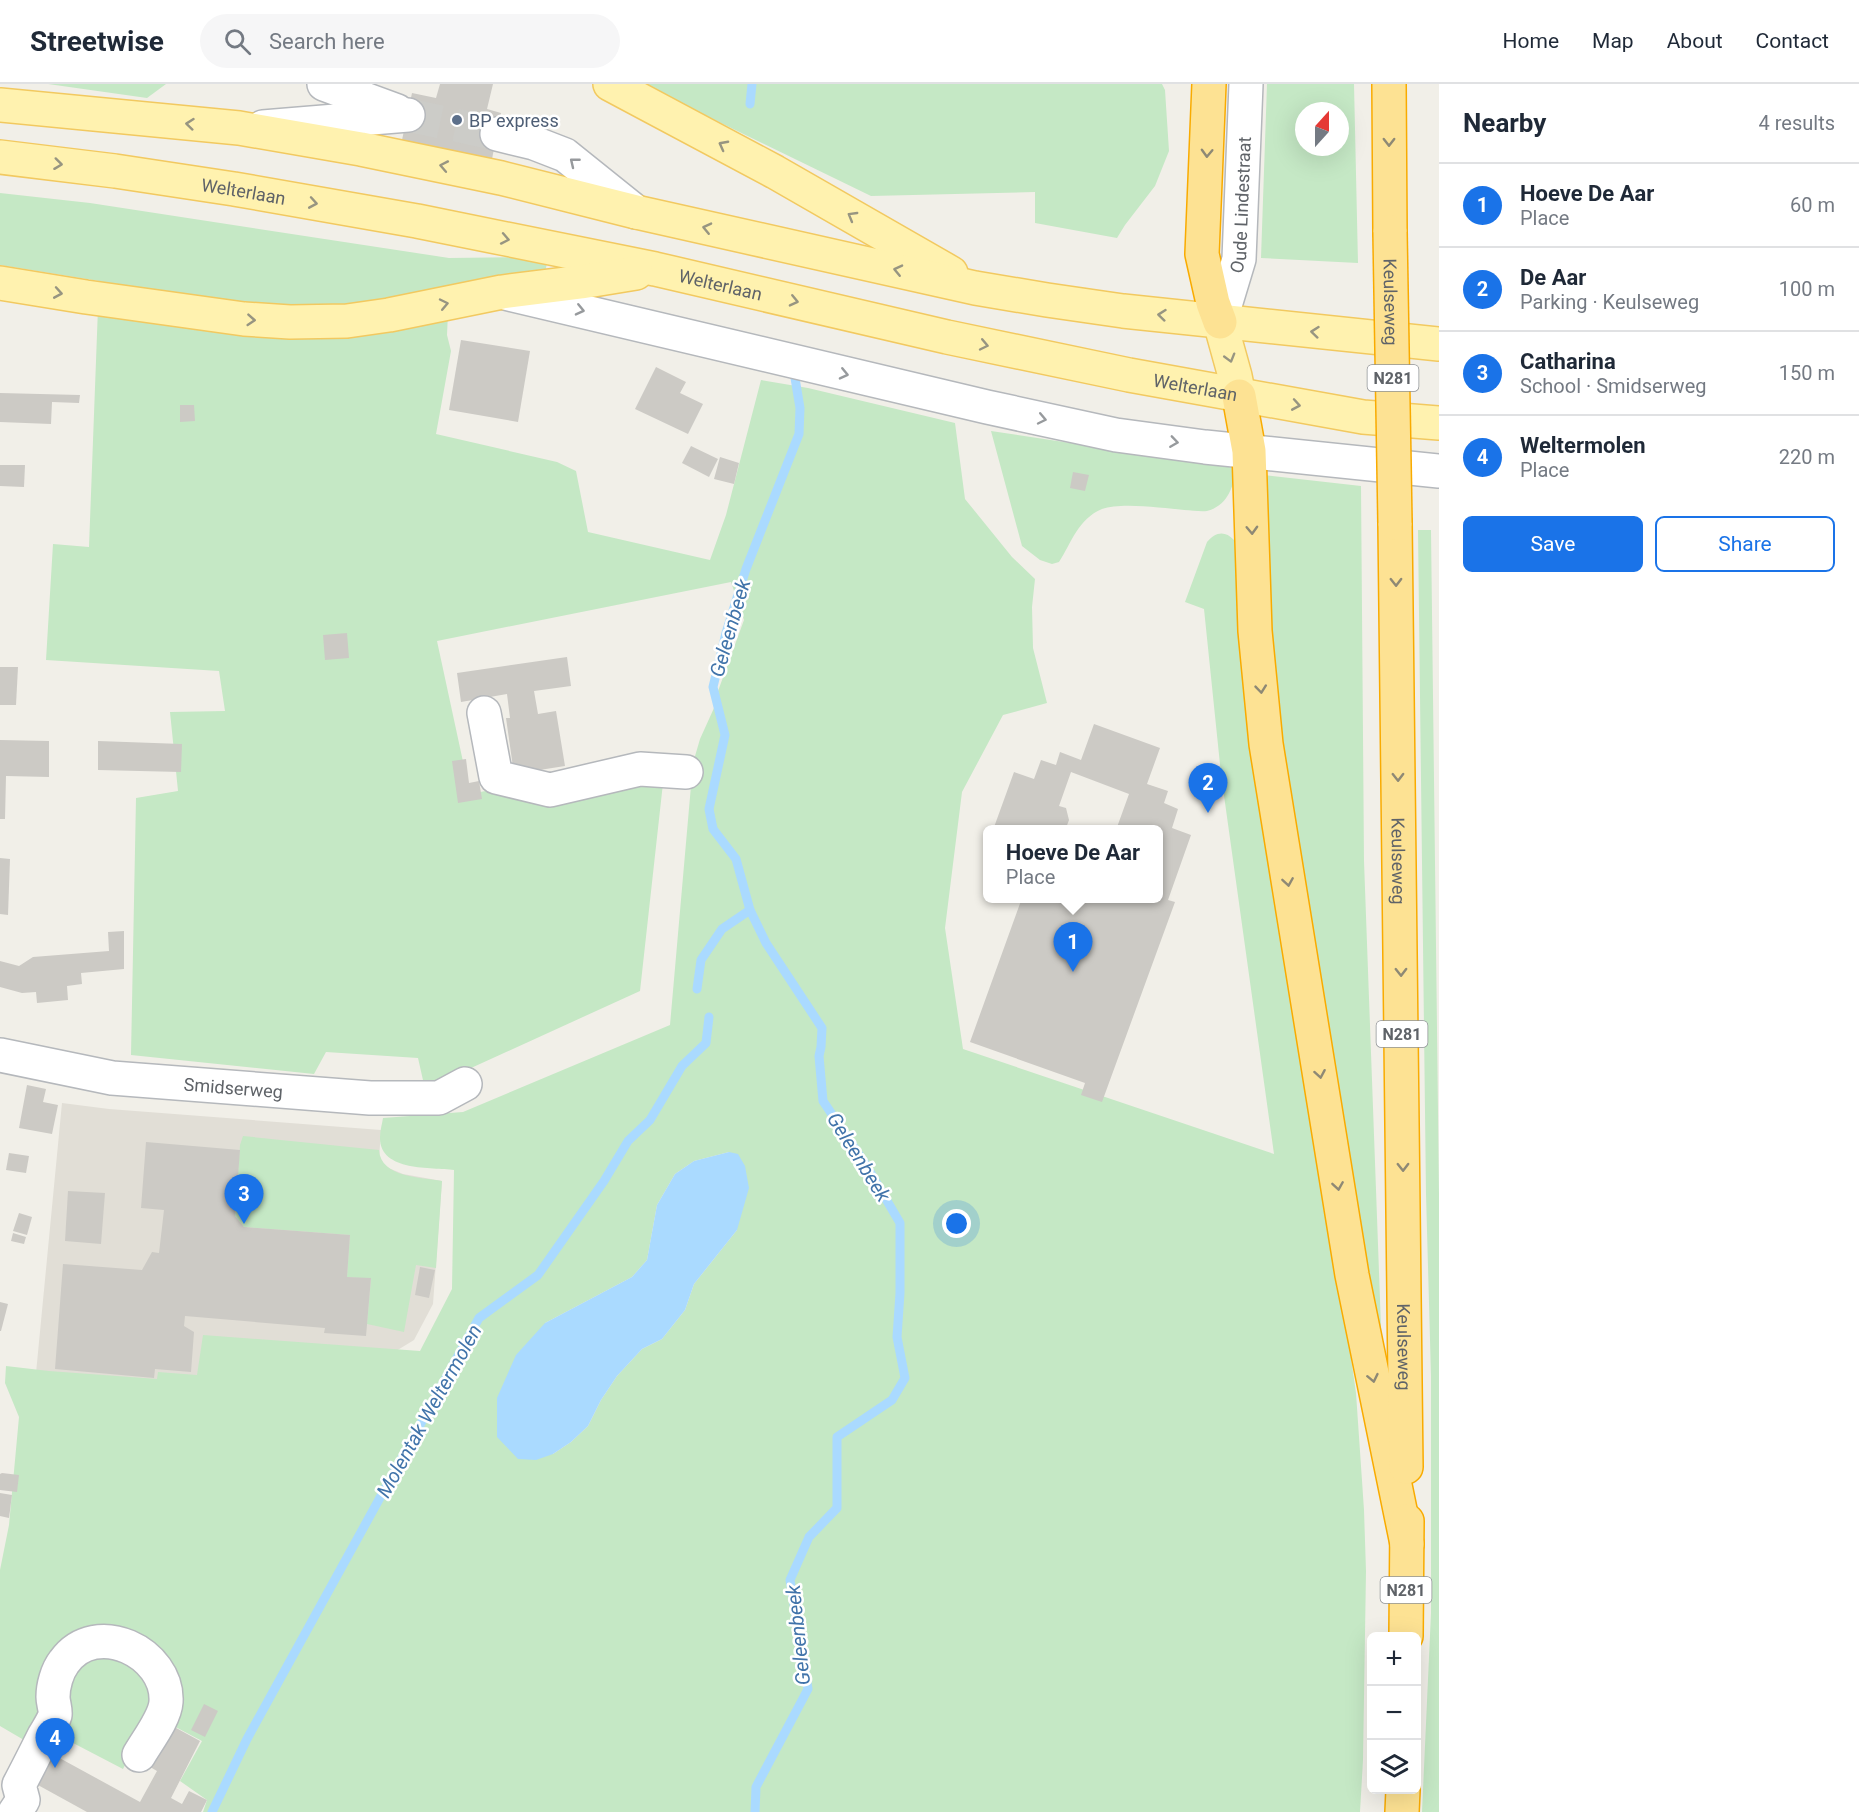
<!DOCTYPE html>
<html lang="en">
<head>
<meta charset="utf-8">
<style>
	:root { --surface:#fff; --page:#f6f6f7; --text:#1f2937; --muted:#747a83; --line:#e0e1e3; --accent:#1a73e8 }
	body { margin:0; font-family:Roboto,sans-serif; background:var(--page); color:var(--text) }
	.controls { position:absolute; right:18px; bottom:18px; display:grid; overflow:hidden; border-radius:9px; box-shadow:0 6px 24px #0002 }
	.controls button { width:54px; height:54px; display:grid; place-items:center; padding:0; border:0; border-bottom:2px solid var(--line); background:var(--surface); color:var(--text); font:30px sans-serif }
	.compass { position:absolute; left:1295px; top:18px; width:54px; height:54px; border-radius:50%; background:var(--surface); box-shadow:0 6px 24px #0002; rotate:21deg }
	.you { position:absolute; left:957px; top:1140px; width:21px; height:21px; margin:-15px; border:4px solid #fff; border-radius:50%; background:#1a73e8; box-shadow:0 0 0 9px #1a73e833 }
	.badge { display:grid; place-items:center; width:39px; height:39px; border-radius:50%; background:var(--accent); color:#fff; font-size:20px; font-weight:700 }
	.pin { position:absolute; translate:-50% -50px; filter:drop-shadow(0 2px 3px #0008) }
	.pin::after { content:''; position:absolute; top:32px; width:21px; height:18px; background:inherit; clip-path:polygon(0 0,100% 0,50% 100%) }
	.popup { position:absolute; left:983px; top:741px; width:180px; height:78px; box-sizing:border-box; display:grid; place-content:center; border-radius:9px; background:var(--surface); filter:drop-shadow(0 2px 4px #0005); font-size:20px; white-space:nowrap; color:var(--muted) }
	.popup b { font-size:22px; color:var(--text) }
	.popup::after { content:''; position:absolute; left:50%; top:100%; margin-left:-12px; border:12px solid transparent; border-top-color:var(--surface) }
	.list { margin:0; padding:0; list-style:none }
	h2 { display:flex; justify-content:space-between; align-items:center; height:78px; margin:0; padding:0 24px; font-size:26px }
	h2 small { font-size:20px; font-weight:400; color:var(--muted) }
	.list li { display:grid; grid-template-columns:39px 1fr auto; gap:18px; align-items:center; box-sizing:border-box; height:84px; padding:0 24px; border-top:2px solid var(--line) }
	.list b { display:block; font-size:22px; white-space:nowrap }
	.list p { margin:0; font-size:20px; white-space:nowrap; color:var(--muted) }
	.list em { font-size:20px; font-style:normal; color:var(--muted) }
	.actions { display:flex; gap:12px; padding:18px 24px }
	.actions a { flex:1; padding:14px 0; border:2px solid var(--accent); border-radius:9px; text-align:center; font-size:21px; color:var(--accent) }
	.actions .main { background:var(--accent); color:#fff }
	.icon { flex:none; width:33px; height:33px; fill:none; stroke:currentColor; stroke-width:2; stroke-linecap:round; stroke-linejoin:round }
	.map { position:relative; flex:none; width:1439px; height:1728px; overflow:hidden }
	header { display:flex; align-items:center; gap:36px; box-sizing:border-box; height:84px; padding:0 30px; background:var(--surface); border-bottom:2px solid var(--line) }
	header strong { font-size:28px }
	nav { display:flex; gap:33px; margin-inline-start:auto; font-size:21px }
	.search { width:420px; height:54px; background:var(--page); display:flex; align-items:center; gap:15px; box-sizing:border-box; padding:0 21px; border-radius:33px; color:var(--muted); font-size:22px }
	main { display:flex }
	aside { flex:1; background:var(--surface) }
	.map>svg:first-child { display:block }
	.education { fill:#e1ded6 }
	.green { fill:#c5e8c5; fill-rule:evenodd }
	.water { fill:#aadaff }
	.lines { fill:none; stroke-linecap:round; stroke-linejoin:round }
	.stream { stroke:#aadaff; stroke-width:9 }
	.building { fill:#cccac5 }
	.minor-tunnel { stroke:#ccccc8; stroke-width:33; stroke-dasharray:33 16; stroke-linecap:butt }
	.minor-casing { stroke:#b5b8bc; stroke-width:36 }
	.major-casing { stroke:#f2c960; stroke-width:36 }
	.highway-casing { stroke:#f9ab00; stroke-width:36 }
	.minor { stroke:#fff; stroke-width:33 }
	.major { stroke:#fff2af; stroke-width:33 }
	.highway { stroke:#fde293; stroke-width:33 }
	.highway-bridge-casing { stroke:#f9ab00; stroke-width:36; stroke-linecap:butt }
	.highway-bridge { stroke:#fde293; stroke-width:33 }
	.oneway { stroke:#979581 }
	.oneway2 { stroke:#8e8975 }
	.oneway3 { stroke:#979a9d }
	.service-dot { fill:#5c6f8a; stroke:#fff; stroke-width:2 }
	.labels { text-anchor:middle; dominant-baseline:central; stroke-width:5; stroke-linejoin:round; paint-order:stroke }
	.shield { fill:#fff; stroke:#8f9295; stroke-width:1.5 }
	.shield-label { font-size:16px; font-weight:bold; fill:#5f6368 }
	.service-label { font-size:18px; fill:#4e5e75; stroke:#fff; text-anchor:start }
	.street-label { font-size:18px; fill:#5f6368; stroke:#fff }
	.water-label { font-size:20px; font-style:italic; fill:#4174aa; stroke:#fff }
</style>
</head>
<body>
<header>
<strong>Streetwise</strong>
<div class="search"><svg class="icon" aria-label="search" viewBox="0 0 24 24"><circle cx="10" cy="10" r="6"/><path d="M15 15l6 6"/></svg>Search here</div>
<nav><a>Home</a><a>Map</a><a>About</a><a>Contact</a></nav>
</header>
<main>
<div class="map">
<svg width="1439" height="1728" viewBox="0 0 1439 1728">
	<rect width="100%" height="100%" fill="#f1efe8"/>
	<path class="education" d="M62,1019L109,1025L381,1046L379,1075L386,1083L403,1090L442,1097L433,1220L414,1256L306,1322L34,1310Z"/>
	<g class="green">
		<path d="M48,0H166L147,14Z"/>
		<path d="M641,0H1162L1165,6L1169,67L1155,102L1125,141L1117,154L1035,139V108L871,112Z"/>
		<path d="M1267,0H1354L1358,179L1261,174ZM1304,27H1340V63H1304Z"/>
		<path d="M0,109L90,119L449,174L522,173L547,179L545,189L449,206L447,251L451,267L436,350L557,378L576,387L588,448L710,476L726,431L761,296L808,304L955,339L965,415L1012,473L1035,495L1032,523L1033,564L1047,619L1003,631L962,708L945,844L963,965L1274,1070L1221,690L1204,525L1185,518L1207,458C1215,448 1225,446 1234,456L1356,1309L1364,1426L1366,1487L1363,1676L1360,1728H203L207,1716L180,1697L202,1657L151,1630L123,1685L52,1648L29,1659L0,1642V1486L9,1441L19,1333L5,1299L6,1282L49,1287L157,1295L158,1288L197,1291L203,1251L420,1267L452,1205L454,1086C432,1083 379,1088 380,1053C380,1047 382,1040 383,1034L463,1028L670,941L693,679L700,655L714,624V618L744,536L731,498L437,557L470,710L666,672L640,907L425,1005L418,974L326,968L314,990L131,971L136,714L178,707L170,628L225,627L219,587L46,576L53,460L89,463L99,197L0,181ZM729,1068L737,1146L694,1200L685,1226L662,1255L642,1265L617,1292L601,1316L588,1342L571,1358L553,1370L545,1239L632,1193L647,1176L657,1121L675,1090L694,1077Z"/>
		<path d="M991,347L1235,384C1235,402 1227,422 1207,427C1200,428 1192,426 1184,426C1163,424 1121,418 1102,425C1078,435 1072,458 1059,478L1052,480L1040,476L1022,462Z"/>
		<path d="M1264,391L1361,402L1364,777L1384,1325L1290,765L1264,454Z"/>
		<path d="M1418,446H1431L1439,1111V1728H1422L1431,1529V1292L1426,1110Z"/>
		<path d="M243,1052L379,1066C381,1094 421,1093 442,1097L436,1184L416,1181L404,1248L367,1240L371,1195L347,1193L350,1151L244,1143L235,1132L240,1061Z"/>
	</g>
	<path class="water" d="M729,1068L738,1070L745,1082L749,1104L737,1146L694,1200L685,1226L662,1255L642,1265L617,1292L601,1316L588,1342L571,1358L553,1370L536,1376L518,1375L497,1353V1314L516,1271L545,1239L632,1193L647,1176L657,1121L675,1090L694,1077Z"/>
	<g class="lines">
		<g class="stream">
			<path d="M750,20L752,0"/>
			<path d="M697,905L701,876L722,845L750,826"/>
			<path d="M212,1728L247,1655L479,1234L538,1191L604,1097L628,1057L650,1036L682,982L706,959L709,933"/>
			<path d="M755,1728L756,1703L808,1605L790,1496L809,1453L837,1424V1353L892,1316L905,1294L897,1253L900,1209V1139L866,1081L823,1017L819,972L821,963L822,944L766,859L750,826L736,775L713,745L709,725L725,651L713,603L726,549L746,485L799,350L800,324L795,294"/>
		</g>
	</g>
	<g class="building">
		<path d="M440,0H493L487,25L501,29L492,75L402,56L412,9L436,14Z"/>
		<path d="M461,256L530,267L518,338L449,326Z"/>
		<path d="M656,283L686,298L680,309L703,320L688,350L635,325Z"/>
		<path d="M0,309L80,311L79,319L52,318L51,340L0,338Z"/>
		<path d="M180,321H194L195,337L180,338Z"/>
		<path d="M691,362L718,375L709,393L682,379Z"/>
		<path d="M720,373L739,379L734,400L714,395Z"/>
		<path d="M0,381H25L24,403L0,402Z"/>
		<path d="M1073,388L1089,391L1085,407L1070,404Z"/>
		<path d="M347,549L349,574L325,576L323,551Z"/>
		<path d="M567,573L571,602L534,607L538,630L556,627L565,682L514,690L506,634H510L507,610L461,618L457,589Z"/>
		<path d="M0,583H18L16,621H0Z"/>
		<path d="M1094,640L1160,664L1147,700L1168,707L1164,719L1178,725L1172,744L1191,751L1168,816L1175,818L1102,1018L1081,1011L1085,999L970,958L1022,814H1158V746H1116L1129,710L1071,688L1059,722L1066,724L1069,736L1066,744L1070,746H993L1014,688L1034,695L1041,676L1056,681L1060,668L1081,676Z"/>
		<path d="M0,656L49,657V693L6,692L5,735H0Z"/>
		<path d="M98,657L182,660L181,688L98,686Z"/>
		<path d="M466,675L469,699L479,697L482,715L458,719L452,677Z"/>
		<path d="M0,774L10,775L8,831L0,830Z"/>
		<path d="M124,847V885L81,889L82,900L67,902L68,916L37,919L36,908L22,909L0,903V877L19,882L33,873L109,867L108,848Z"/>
		<path d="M27,1001L46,1005L43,1018L58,1021L52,1050L19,1044Z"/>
		<path d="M146,1058L240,1066L235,1132L244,1143L350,1151L347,1193L371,1194L366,1252L324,1249L325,1244L185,1232L184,1242L194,1248L191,1288L155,1285L154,1294L55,1285L63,1180L142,1186L152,1168L159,1169L164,1126L141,1124Z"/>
		<path d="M9,1069L29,1072L26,1089L6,1086Z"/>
		<path d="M68,1107L105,1109L101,1160L65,1157Z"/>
		<path d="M19,1129L32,1133L27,1151L13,1147Z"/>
		<path d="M13,1149L26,1153L24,1160L11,1157Z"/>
		<path d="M420,1183L435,1186L429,1214L415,1211Z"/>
		<path d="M0,1218L8,1220L1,1247H0Z"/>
		<path d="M2,1389L19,1391L17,1408L0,1406V1390Z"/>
		<path d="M0,1409L12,1411L9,1434L0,1432Z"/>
		<path d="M204,1620L218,1627L205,1653L191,1646Z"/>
		<path d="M167,1639L200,1657L171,1714L182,1720L189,1707L207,1716L201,1728H87L27,1695L43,1665L140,1718L157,1687L145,1680Z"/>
	</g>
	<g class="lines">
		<path class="minor-tunnel" d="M408,31L497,50"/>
		<defs>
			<g id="minor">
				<path d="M324,0L397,27"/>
				<path d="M263,43L408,31"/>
				<path d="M497,50L534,59L565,71L636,128"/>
				<path d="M505,209L987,323L1116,351L1205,363L1439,387"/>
				<path id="s1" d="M1220,238L1239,175L1246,0"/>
				<path d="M484,629L496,693L550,706L640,685L686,688"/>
				<path id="s2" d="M0,971L112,994L370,1014H439L465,1000"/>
				<path d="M15,1728L23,1716L19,1701C28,1684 36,1668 44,1652C48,1645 53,1638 55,1631C56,1626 53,1619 53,1613C53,1602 57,1587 64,1578C96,1533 169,1569 166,1618C165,1634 147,1657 139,1671"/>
			</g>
			<g id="major">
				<path d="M610,0L775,88L951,189"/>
				<path d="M0,21L239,44L361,65L501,94L636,128L975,204L1047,216L1123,227L1439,260"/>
				<path id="s3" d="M0,73L115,87L234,105L417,137L655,185L947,253L1129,291L1363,333L1439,339"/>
				<path d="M0,199L86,213L244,235L290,238L347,237L389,231L502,208L581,198L636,189"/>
				<path d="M1220,238L1235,292L1239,312"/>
			</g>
			<g id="highway">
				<path d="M1209,0L1202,170L1213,219L1220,238"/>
				<path d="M1389,0L1390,148"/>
				<path d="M1239,312L1249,367L1255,547L1266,660L1352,1191L1407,1460"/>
				<path id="s4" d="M1395,439L1406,1383"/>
				<path d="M1406,1552L1407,1437"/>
				<path d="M1402,1728L1403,1706"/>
			</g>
		</defs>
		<use href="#minor" class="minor-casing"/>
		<use href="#major" class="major-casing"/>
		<use href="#highway" class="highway-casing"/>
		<use href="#minor" class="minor"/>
		<use href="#major" class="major"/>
		<use href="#highway" class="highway"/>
		<defs>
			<g id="highway-bridge">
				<path id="s5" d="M1390,148L1395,439"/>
			</g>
		</defs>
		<use href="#highway-bridge" class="highway-bridge-casing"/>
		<use href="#highway-bridge" class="highway-bridge"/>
	</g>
	<defs><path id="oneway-chevron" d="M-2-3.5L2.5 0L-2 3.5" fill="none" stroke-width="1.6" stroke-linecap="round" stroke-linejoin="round" transform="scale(1.5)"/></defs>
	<g class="oneway">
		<use href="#oneway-chevron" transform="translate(190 40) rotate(-174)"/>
		<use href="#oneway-chevron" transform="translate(723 61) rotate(-152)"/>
		<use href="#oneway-chevron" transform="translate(58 80) rotate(7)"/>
		<use href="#oneway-chevron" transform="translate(444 82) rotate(-169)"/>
		<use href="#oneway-chevron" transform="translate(313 119) rotate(10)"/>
		<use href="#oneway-chevron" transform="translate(852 132) rotate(-150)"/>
		<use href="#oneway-chevron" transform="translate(707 144) rotate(-167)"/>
		<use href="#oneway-chevron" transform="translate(505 155) rotate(11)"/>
		<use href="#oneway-chevron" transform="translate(898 186) rotate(-167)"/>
		<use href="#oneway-chevron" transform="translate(58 209) rotate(10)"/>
		<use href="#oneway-chevron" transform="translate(794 217) rotate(13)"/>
		<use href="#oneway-chevron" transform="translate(444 220) rotate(-12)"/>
		<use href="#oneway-chevron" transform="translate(1162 231) rotate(-174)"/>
		<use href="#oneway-chevron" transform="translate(251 236) rotate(4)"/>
		<use href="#oneway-chevron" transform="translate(1315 248) rotate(-174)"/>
		<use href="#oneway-chevron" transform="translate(984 261) rotate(12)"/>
		<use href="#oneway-chevron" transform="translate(1230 274) rotate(74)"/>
		<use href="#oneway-chevron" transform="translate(1296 321) rotate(10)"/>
	</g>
	<g class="oneway2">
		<use href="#oneway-chevron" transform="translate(1389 58) rotate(90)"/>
		<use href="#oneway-chevron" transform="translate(1207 69) rotate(92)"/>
		<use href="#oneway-chevron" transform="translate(1252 446) rotate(88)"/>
		<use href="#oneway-chevron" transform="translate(1396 498) rotate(89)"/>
		<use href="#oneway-chevron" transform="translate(1261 605) rotate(84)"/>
		<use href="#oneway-chevron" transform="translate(1398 693) rotate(89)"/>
		<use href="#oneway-chevron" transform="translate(1288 798) rotate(81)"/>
		<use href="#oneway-chevron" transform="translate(1401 888) rotate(89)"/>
		<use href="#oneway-chevron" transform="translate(1320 990) rotate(80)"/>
		<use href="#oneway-chevron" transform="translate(1403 1083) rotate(89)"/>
		<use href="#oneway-chevron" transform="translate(1338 1102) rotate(81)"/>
		<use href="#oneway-chevron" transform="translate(1373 1294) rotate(78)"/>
	</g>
	<g class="oneway3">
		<use href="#oneway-chevron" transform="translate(574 78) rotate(-141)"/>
		<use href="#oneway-chevron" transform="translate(580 226) rotate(13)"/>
		<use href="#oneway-chevron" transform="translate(844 290) rotate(13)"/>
		<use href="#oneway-chevron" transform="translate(1042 335) rotate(12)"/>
		<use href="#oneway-chevron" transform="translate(1174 358) rotate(8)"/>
	</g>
	<circle class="service-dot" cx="457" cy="36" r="6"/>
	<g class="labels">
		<g class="shield">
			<rect x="1367.5" y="281" width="51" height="26" rx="4.5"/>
			<rect x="1376.5" y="937" width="51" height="26" rx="4.5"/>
			<rect x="1380.5" y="1493" width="51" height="26" rx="4.5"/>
		</g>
		<g class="shield-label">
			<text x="1393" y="294">N281</text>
			<text x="1402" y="950">N281</text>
			<text x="1406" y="1506">N281</text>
		</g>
		<g class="service-label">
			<text x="469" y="36">BP express</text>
		</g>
		<g class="street-label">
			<text stroke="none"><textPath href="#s3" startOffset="246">Welterlaan</textPath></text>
			<text stroke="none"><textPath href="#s1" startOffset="120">Oude Lindestraat</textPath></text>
			<text stroke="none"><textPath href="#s3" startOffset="732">Welterlaan</textPath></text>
			<text stroke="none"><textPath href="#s5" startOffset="70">Keulseweg</textPath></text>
			<text stroke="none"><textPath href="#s3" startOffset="1218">Welterlaan</textPath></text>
			<text stroke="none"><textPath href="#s4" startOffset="338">Keulseweg</textPath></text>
			<text stroke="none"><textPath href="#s2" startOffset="236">Smidserweg</textPath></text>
			<text stroke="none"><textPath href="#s4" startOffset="824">Keulseweg</textPath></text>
		</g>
		<g class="water-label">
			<text transform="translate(730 544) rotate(-74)">Geleenbeek</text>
			<text transform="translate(859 1073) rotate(58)">Geleenbeek</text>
			<text transform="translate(429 1327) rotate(-61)">Molentak Weltermolen</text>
			<text transform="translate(798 1551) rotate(-96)">Geleenbeek</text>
		</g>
	</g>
</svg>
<div class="controls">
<button>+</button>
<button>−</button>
<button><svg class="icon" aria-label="layers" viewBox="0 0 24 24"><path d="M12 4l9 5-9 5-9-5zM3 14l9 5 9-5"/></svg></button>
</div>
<svg class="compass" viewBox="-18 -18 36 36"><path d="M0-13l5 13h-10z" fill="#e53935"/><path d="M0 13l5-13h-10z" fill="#747a83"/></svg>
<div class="you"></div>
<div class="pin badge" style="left:1073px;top:888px">1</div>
<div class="popup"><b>Hoeve De Aar</b>Place</div>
<div class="pin badge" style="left:1208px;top:729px">2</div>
<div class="pin badge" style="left:244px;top:1140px">3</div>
<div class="pin badge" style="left:55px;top:1684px">4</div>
</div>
<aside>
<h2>Nearby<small>4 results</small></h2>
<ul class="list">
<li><span class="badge">1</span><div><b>Hoeve De Aar</b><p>Place</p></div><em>60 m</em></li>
<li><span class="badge">2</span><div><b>De Aar</b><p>Parking · Keulseweg</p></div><em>100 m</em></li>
<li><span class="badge">3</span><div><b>Catharina</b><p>School · Smidserweg</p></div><em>150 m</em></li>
<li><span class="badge">4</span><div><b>Weltermolen</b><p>Place</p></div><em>220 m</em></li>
</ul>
<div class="actions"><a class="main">Save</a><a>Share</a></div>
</aside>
</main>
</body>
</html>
